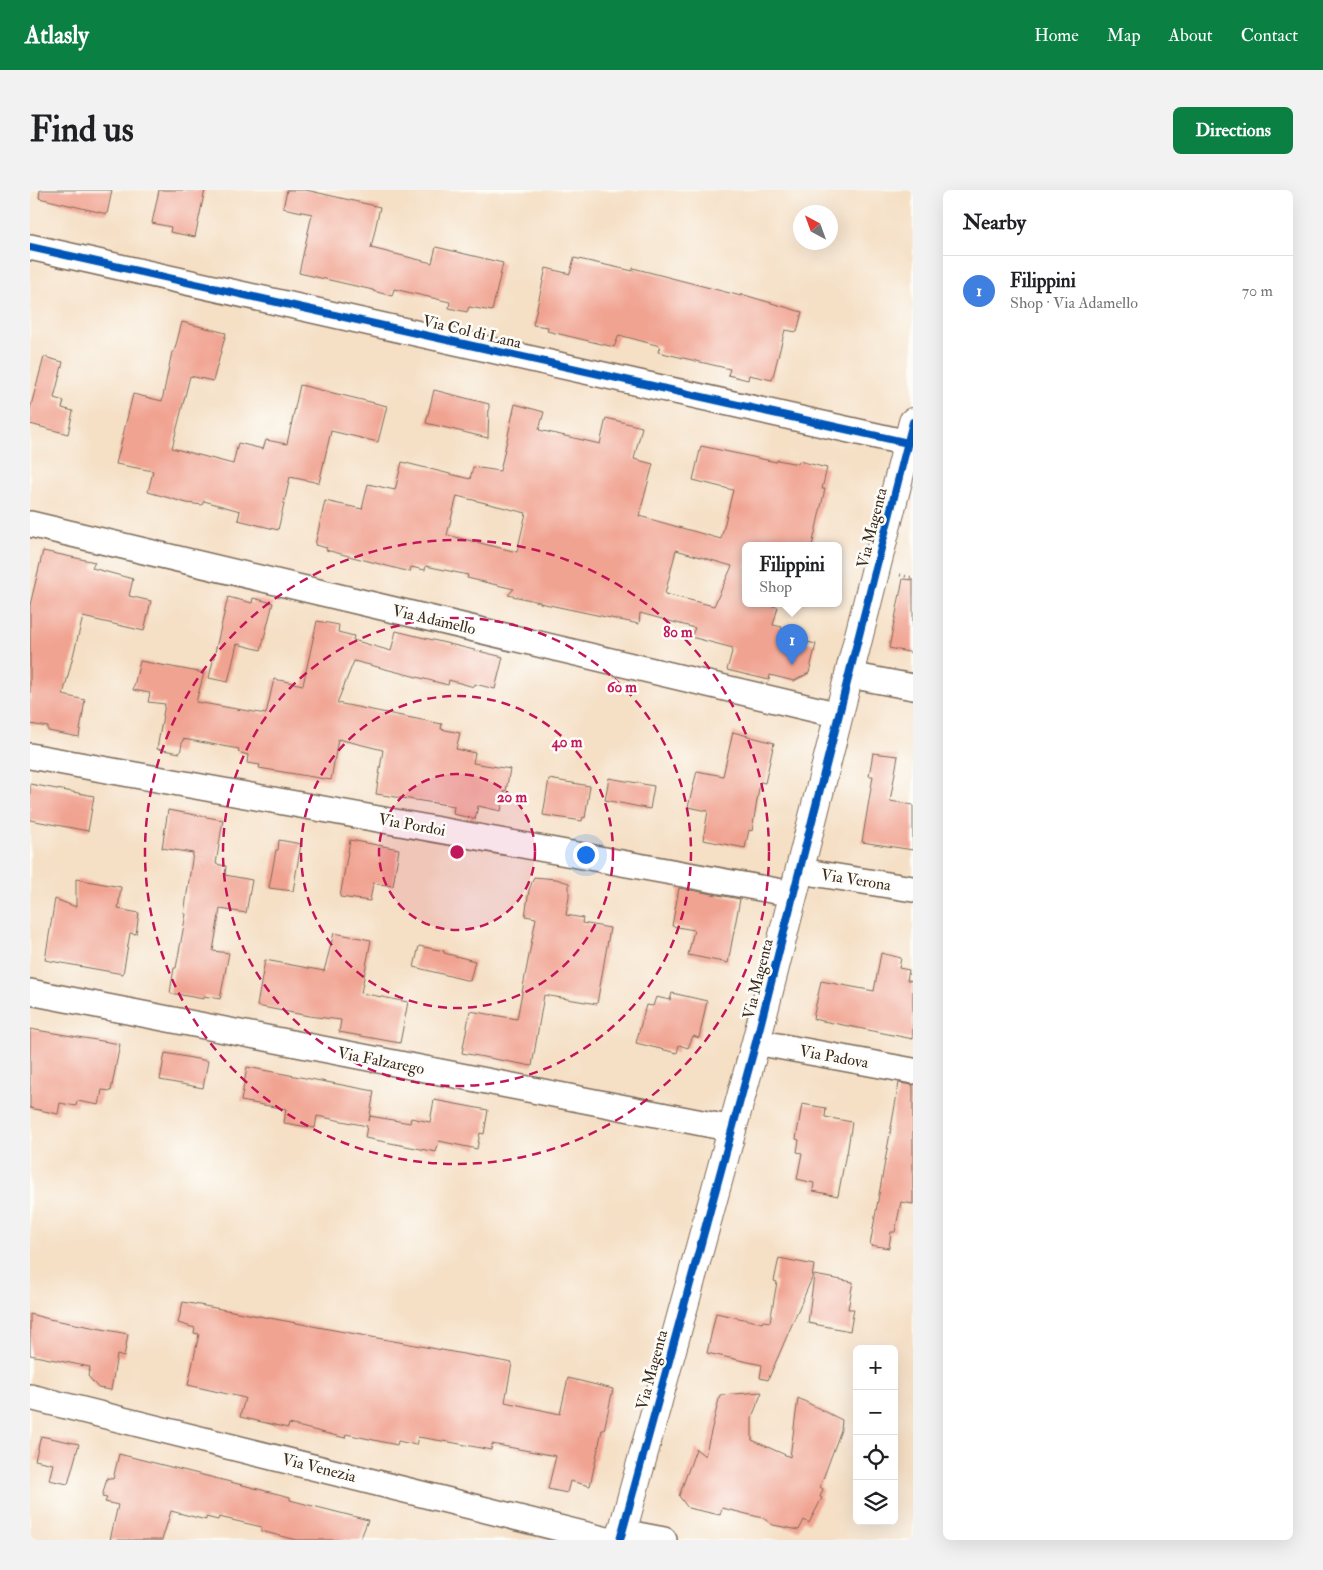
<!DOCTYPE html>
<html lang="en">
<head>
<meta charset="utf-8">
<style>
	:root { --surface:#fff; --page:#f2f2f2; --text:#202124; --muted:#757577; --line:#e0e0e0; --accent:#0b8043 }
	body { margin:0; font-family:"IM FELL Double Pica",serif; background:var(--page); color:var(--text) }
	.controls { position:absolute; right:15px; bottom:15px; display:grid; overflow:hidden; border-radius:8px; box-shadow:0 5px 20px #0002 }
	.controls button { width:45px; height:45px; display:grid; place-items:center; padding:0; border:0; border-bottom:1px solid var(--line); background:var(--surface); color:var(--text); font:25px sans-serif }
	.compass { position:absolute; left:763px; top:15px; width:45px; height:45px; border-radius:50%; background:var(--surface); box-shadow:0 5px 20px #0002; rotate:319deg }
	.you { position:absolute; left:555px; top:664px; width:18px; height:18px; margin:-12px; border:4px solid #fff; border-radius:50%; background:#1a73e8; box-shadow:0 0 0 8px #1a73e833 }
	.badge { display:grid; place-items:center; width:32px; height:32px; border-radius:50%; background:var(--accent); color:#fff; font-size:16px; font-weight:700 }
	.pin { position:absolute; translate:-50% -41px; filter:drop-shadow(0 1px 2px #0008) }
	.pin::after { content:''; position:absolute; top:26px; width:18px; height:15px; background:inherit; clip-path:polygon(0 0,100% 0,50% 100%) }
	.popup { position:absolute; left:712px; top:352px; width:100px; height:65px; box-sizing:border-box; display:grid; place-content:center; border-radius:8px; background:var(--surface); filter:drop-shadow(0 1px 4px #0005); font-size:16px; white-space:nowrap; color:var(--muted) }
	.popup b { font-size:19px; color:var(--text) }
	.popup::after { content:''; position:absolute; left:50%; top:100%; margin-left:-10px; border:10px solid transparent; border-top-color:var(--surface) }
	.list { margin:0; padding:0; list-style:none }
	h2 { display:flex; justify-content:space-between; align-items:center; height:65px; margin:0; padding:0 20px; font-size:21px }
	h2 small { font-size:16px; font-weight:400; color:var(--muted) }
	.list li { display:grid; grid-template-columns:32px 1fr auto; gap:15px; align-items:center; box-sizing:border-box; height:70px; padding:0 20px; border-top:1px solid var(--line) }
	.list b { display:block; font-size:19px; white-space:nowrap }
	.list p { margin:0; font-size:16px; white-space:nowrap; color:var(--muted) }
	.list em { font-size:16px; font-style:normal; color:var(--muted) }
	.icon { flex:none; width:28px; height:28px; fill:none; stroke:currentColor; stroke-width:2; stroke-linecap:round; stroke-linejoin:round }
	.map { position:relative; flex:none; width:883px; height:1350px; overflow:hidden; border-radius:8px }
	header { display:flex; align-items:center; gap:30px; box-sizing:border-box; height:70px; padding:0 25px; background:var(--accent); color:#fff }
	header strong { font-size:24px }
	nav { display:flex; gap:28px; margin-inline-start:auto; font-size:18px }
	.intro { display:flex; align-items:center; justify-content:space-between; box-sizing:border-box; height:120px; padding:0 30px }
	h1 { margin:0; font-size:35px }
	.button { padding:12px 22px; border-radius:8px; background:var(--accent); color:#fff; font-size:18px; font-weight:700 }
	main { display:flex; gap:30px; padding:0 30px }
	aside { flex:1; background:var(--surface); border-radius:8px; box-shadow:0 5px 20px #0002 }
	.map>svg:first-child { display:block }
	.building { fill:#f1a391; fill-rule:evenodd }
	.lines { fill:none; stroke-linecap:round; stroke-linejoin:round }
	.street-casing { stroke:#7c6958; stroke-width:28 }
	.secondary-casing { stroke:#7c6958; stroke-width:30 }
	.path { stroke:#7c6958; stroke-width:3; stroke-dasharray:1 4; stroke-linecap:butt }
	.street { stroke:#fff; stroke-width:25 }
	.secondary { stroke:#fff; stroke-width:28 }
	.cycleway-casing { stroke:#fdfcf7; stroke-width:11 }
	.cycleway { stroke:#0057b8; stroke-width:8 }
	.ring { fill:none; stroke:#c2185b; stroke-width:2.5; stroke-dasharray:9 6 }
	.labels { text-anchor:middle; dominant-baseline:central; stroke-width:5; stroke-linejoin:round; paint-order:stroke }
	.street-label { font-size:16px; fill:#3b2a1e; stroke:#fdfcf7 }
	.centre { fill:#c2185b; stroke:#fdfcf7; stroke-width:2.5 }
	.ring-label { font-size:15px; text-anchor:middle; font-weight:bold; fill:#c2185b; stroke:#fdfcf7; stroke-width:5; stroke-linejoin:round; paint-order:stroke }
</style>
</head>
<body>
<header>
<strong>Atlasly</strong>
<nav><a>Home</a><a>Map</a><a>About</a><a>Contact</a></nav>
</header>
<div class="intro"><h1>Find us</h1><a class="button">Directions</a></div>
<main>
<div class="map">
<svg width="883" height="1350" viewBox="0 0 883 1350">
	<rect width="100%" height="100%" fill="#fdfcf7"/>
	<filter id="ink" filterUnits="userSpaceOnUse"><feTurbulence type="fractalNoise" baseFrequency=".02" numOctaves="2"/><feDisplacementMap in="SourceGraphic" scale="10" xChannelSelector="R" yChannelSelector="G"/><feConvolveMatrix kernelMatrix="1 2 1 2 8 2 1 2 1" color-interpolation-filters="sRGB"/></filter>
	<filter id="wash" filterUnits="userSpaceOnUse"><feTurbulence type="fractalNoise" baseFrequency=".0096" numOctaves="4" result="noise"/><feDisplacementMap in="SourceGraphic" scale="20" xChannelSelector="R" yChannelSelector="G"/><feGaussianBlur stdDeviation="1.12" result="paint"/><feColorMatrix in="noise" values="0 0 0 0 0 0 0 0 0 0 0 0 0 0 0 0 0 1.4 0 .05"/><feComposite in="paint" operator="in"/></filter>
	<g filter="url(#wash)">
		<rect width="100%" height="100%" fill="#f5dfc5"/>
		<g id="blocks">
			<g class="building">
				<path d="M10,0H82L77,24L9,8Z"/>
				<path d="M129,0H175L165,47L140,42L141,37L122,33Z"/>
				<path d="M257,0H276L350,17L341,58L402,73L406,57L473,73L462,121L439,117L437,122L419,118L420,112L364,99L362,106L343,101V100L269,83L282,24L253,18Z"/>
				<path d="M544,68L603,81V78L711,106V104L772,122L767,142L755,140L742,190L719,185L718,190L698,185L700,179L628,162L630,156L589,145L584,157L517,141L518,137L503,135L516,78L540,84Z"/>
				<path d="M152,132L196,143L183,191L160,186L142,258L203,274L208,253L233,259L236,250L257,254L270,195L357,216L348,252L301,241L289,293L260,287L248,340L208,330L210,321L174,311L172,315L157,313L118,302L123,281L86,274L103,204L132,211L142,162H144Z"/>
				<path d="M14,167L33,172L24,208L34,211L32,218L43,221L38,244L0,234V219Z"/>
				<path d="M404,200L459,214L458,248L396,233Z"/>
				<path d="M485,214L514,222L509,240L570,254L576,228L612,237L604,269L623,274L609,326L691,349L703,300L663,290L671,256L746,272L747,270L768,274L769,271L797,278L792,299H795L782,356H716V414H733L748,417L743,435L752,437L750,446L786,454L779,483L764,491L740,485L739,490L697,480L703,458L661,447L665,438L610,423L609,434L510,413V412L478,405L484,399L437,388L438,385L396,376L395,380L381,377L380,382L296,360L297,358L285,355L295,311L332,319L338,294L365,300L372,272L440,289L443,277L470,281ZM427,306L496,323L487,362L417,345ZM646,360L702,376L684,416L635,404Z"/>
				<path d="M13,361L65,372L62,378L103,389L99,406L121,411L114,441L53,427L33,505L55,510L49,547L18,541V537L0,534V415Z"/>
				<path d="M873,389L883,390V463L859,458Z"/>
				<path d="M198,407L222,413L223,408L243,413L231,460L207,454L198,492L179,488Z"/>
				<path d="M287,431L309,435L308,442L324,446L323,450L361,461L366,441L473,467L465,499L445,494L444,497L419,490L418,495L324,471L307,513L412,534L411,539L430,543L426,559L445,563L443,573L480,579L476,601L475,600L471,621L448,616L445,629L423,624L424,616L346,604L353,560L308,549L301,590L229,578L230,575L217,573L218,565L208,562L209,559L153,549L150,563L127,559L135,514L118,512L120,503L103,500L110,471L174,483L166,512L236,524L244,489L273,495Z"/>
				<path d="M703,542L744,553L735,593L730,592L722,641L719,640L715,658L673,650L678,621L658,617L667,581L693,586Z"/>
				<path d="M843,563L868,566L860,611L883,615V660L832,652L843,586H839Z"/>
				<path d="M579,588L624,596L620,619L575,610Z"/>
				<path d="M519,589L560,596L555,628L553,627L552,631L513,625Z"/>
				<path d="M0,594L64,606L58,641L0,630Z"/>
				<path d="M138,620L193,630L186,674L196,676L195,685L222,690L216,723L190,719L183,761L199,763L190,809L174,806V809L140,803L144,778H146L156,724H154L163,663L132,658Z"/>
				<path d="M249,650L271,654L263,701L239,698L246,660H248Z"/>
				<path d="M320,650L369,659L363,696L343,693L340,711L310,707Z"/>
				<path d="M504,687L526,689L539,693V707L536,725L553,728L552,733L580,738L567,814L514,805L502,876L432,863L440,821L487,829L506,728L495,726L499,700Z"/>
				<path d="M46,689L91,697L88,719L109,723L106,744L100,743L93,784L15,770L25,709L46,717Z"/>
				<path d="M649,698L710,709L698,773L658,765L664,740L642,736Z"/>
				<path d="M304,743L341,750L331,803L378,812L370,853L309,842L311,830L279,826L227,816L235,770L294,781Z"/>
				<path d="M389,756L414,761V763L445,771L440,791L384,777Z"/>
				<path d="M851,763L871,768L869,778L879,780L877,790L883,791V849L783,829L791,791L844,801Z"/>
				<path d="M642,803L677,811L669,848L663,846L658,858L649,855L647,863L606,853L616,815L623,816L626,807L640,810Z"/>
				<path d="M0,839L90,854L81,901L72,900L69,915L47,911L46,916L30,913L28,924L0,918Z"/>
				<path d="M135,863L178,871L173,898L130,890Z"/>
				<path d="M217,877L344,901L339,931L340,926L380,933L381,928L400,932L404,910L458,920L454,944L450,943L447,959L409,951L406,962L335,948L337,936L287,926L285,938L254,933L256,919L211,911Z"/>
				<path d="M869,893L883,895V1014L871,1012L865,1042H861L859,1058L840,1055Z"/>
				<path d="M772,914L796,918L795,927L822,932L817,964L816,963L808,1006L783,1001L784,993L767,989L772,963L767,962L769,950L766,949Z"/>
				<path d="M749,1068L784,1075L782,1088L738,1190L730,1188L732,1175L677,1163L686,1123L732,1133L733,1131L740,1132L747,1092L744,1091Z"/>
				<path d="M784,1085L823,1092L818,1119H824L820,1141L778,1133Z"/>
				<path d="M153,1112L482,1173L475,1212L530,1224L538,1188L583,1199L574,1240H572L560,1296L540,1291L537,1303L518,1299L526,1266L462,1254L461,1260L425,1253L388,1247L386,1255L368,1251L367,1255L316,1244L315,1248L259,1234L258,1238L210,1227L215,1208L158,1195L169,1144L164,1143L165,1138L148,1133Z"/>
				<path d="M0,1124L19,1129L98,1144L94,1167L87,1165L81,1200L68,1198L58,1186L60,1177L0,1165Z"/>
				<path d="M732,1202L722,1227V1250L760,1267L768,1208L812,1230L811,1240L790,1297L793,1299L790,1307L792,1308L779,1333L774,1330L769,1340L743,1335L733,1328L692,1318L690,1325L658,1318L649,1306L666,1259L675,1266L690,1205Z"/>
				<path d="M11,1246L49,1254L38,1294L19,1290L23,1274L5,1270Z"/>
				<path d="M89,1264L260,1307V1310L279,1315L338,1330L330,1350H266L231,1341L232,1337L189,1327L188,1330L176,1327V1330L141,1321L132,1350H80L88,1315L75,1312L77,1308L72,1307L77,1288L83,1289Z"/>
			</g>
		</g>
	</g>
	<g filter="url(#ink)">
		<use href="#blocks" fill-opacity="0" stroke="#7c6958" stroke-width="1"/>
		<g class="lines">
			<defs>
				<g id="street">
					<path d="M0,57L878,253"/>
					<path d="M0,334L809,525"/>
					<path d="M819,485L883,497"/>
					<path d="M0,566L763,704"/>
					<path d="M770,681L883,699"/>
					<path d="M0,802L703,939"/>
					<path d="M726,852L883,881"/>
					<path d="M0,1207L577,1350"/>
					<path d="M592,1342L634,1350"/>
				</g>
				<path id="secondary" d="M590,1350L726,852L883,232"/>
			</defs>
			<use href="#street" class="street-casing"/>
			<use href="#secondary" class="secondary-casing"/>
			<path class="path" d="M870,385L883,388"/>
			<use href="#street" class="street"/>
			<use href="#secondary" class="secondary"/>
			<defs>
				<g id="cycleway">
					<path d="M0,57L878,253"/>
					<path d="M590,1350L726,852L883,232"/>
				</g>
			</defs>
			<use href="#cycleway" class="cycleway-casing"/>
			<use href="#cycleway" class="cycleway"/>
		</g>
	</g>
	<circle cx="427" cy="662" r="78" fill="#c2185b" fill-opacity=".12"/>
	<g class="ring">
		<circle cx="427" cy="662" r="78"/>
		<circle cx="427" cy="662" r="156"/>
		<circle cx="427" cy="662" r="234"/>
		<circle cx="427" cy="662" r="312"/>
	</g>
	<g class="labels">
		<g class="street-label">
			<text transform="translate(442 142) rotate(13)">Via Col di Lana</text>
			<text transform="translate(842 338) rotate(-76)">Via Magenta</text>
			<text transform="translate(404 430) rotate(13)">Via Adamello</text>
			<text transform="translate(382 635) rotate(10)">Via Pordoi</text>
			<text transform="translate(826 690) rotate(9)">Via Verona</text>
			<text transform="translate(728 789) rotate(-76)">Via Magenta</text>
			<text transform="translate(804 867) rotate(10)">Via Padova</text>
			<text transform="translate(351 871) rotate(11)">Via Falzarego</text>
			<text transform="translate(622 1180) rotate(-75)">Via Magenta</text>
			<text transform="translate(289 1278) rotate(14)">Via Venezia</text>
		</g>
	</g>
	<circle cx="427" cy="662" r="8" class="centre"/>
	<g class="ring-label">
		<text x="648" y="447">80 m</text>
		<text x="592" y="502">60 m</text>
		<text x="537" y="557">40 m</text>
		<text x="482" y="612">20 m</text>
	</g>
</svg>
<div class="controls">
<button>+</button>
<button>−</button>
<button><svg class="icon" aria-label="locate" viewBox="0 0 24 24"><circle cx="12" cy="12" r="6"/><path d="M12 2v4M12 18v4M2 12h4M18 12h4"/></svg></button>
<button><svg class="icon" aria-label="layers" viewBox="0 0 24 24"><path d="M12 4l9 5-9 5-9-5zM3 14l9 5 9-5"/></svg></button>
</div>
<svg class="compass" viewBox="-18 -18 36 36"><path d="M0-13l5 13h-10z" fill="#e53935"/><path d="M0 13l5-13h-10z" fill="#757577"/></svg>
<div class="you"></div>
<div class="pin badge" style="left:762px;top:475px;background:#3f7fe0">1</div>
<div class="popup"><b>Filippini</b>Shop</div>
</div>
<aside>
<h2>Nearby<small></small></h2>
<ul class="list">
<li><span class="badge" style="background:#3f7fe0">1</span><div><b>Filippini</b><p>Shop · Via Adamello</p></div><em>70 m</em></li>
</ul>
</aside>
</main>
</body>
</html>
